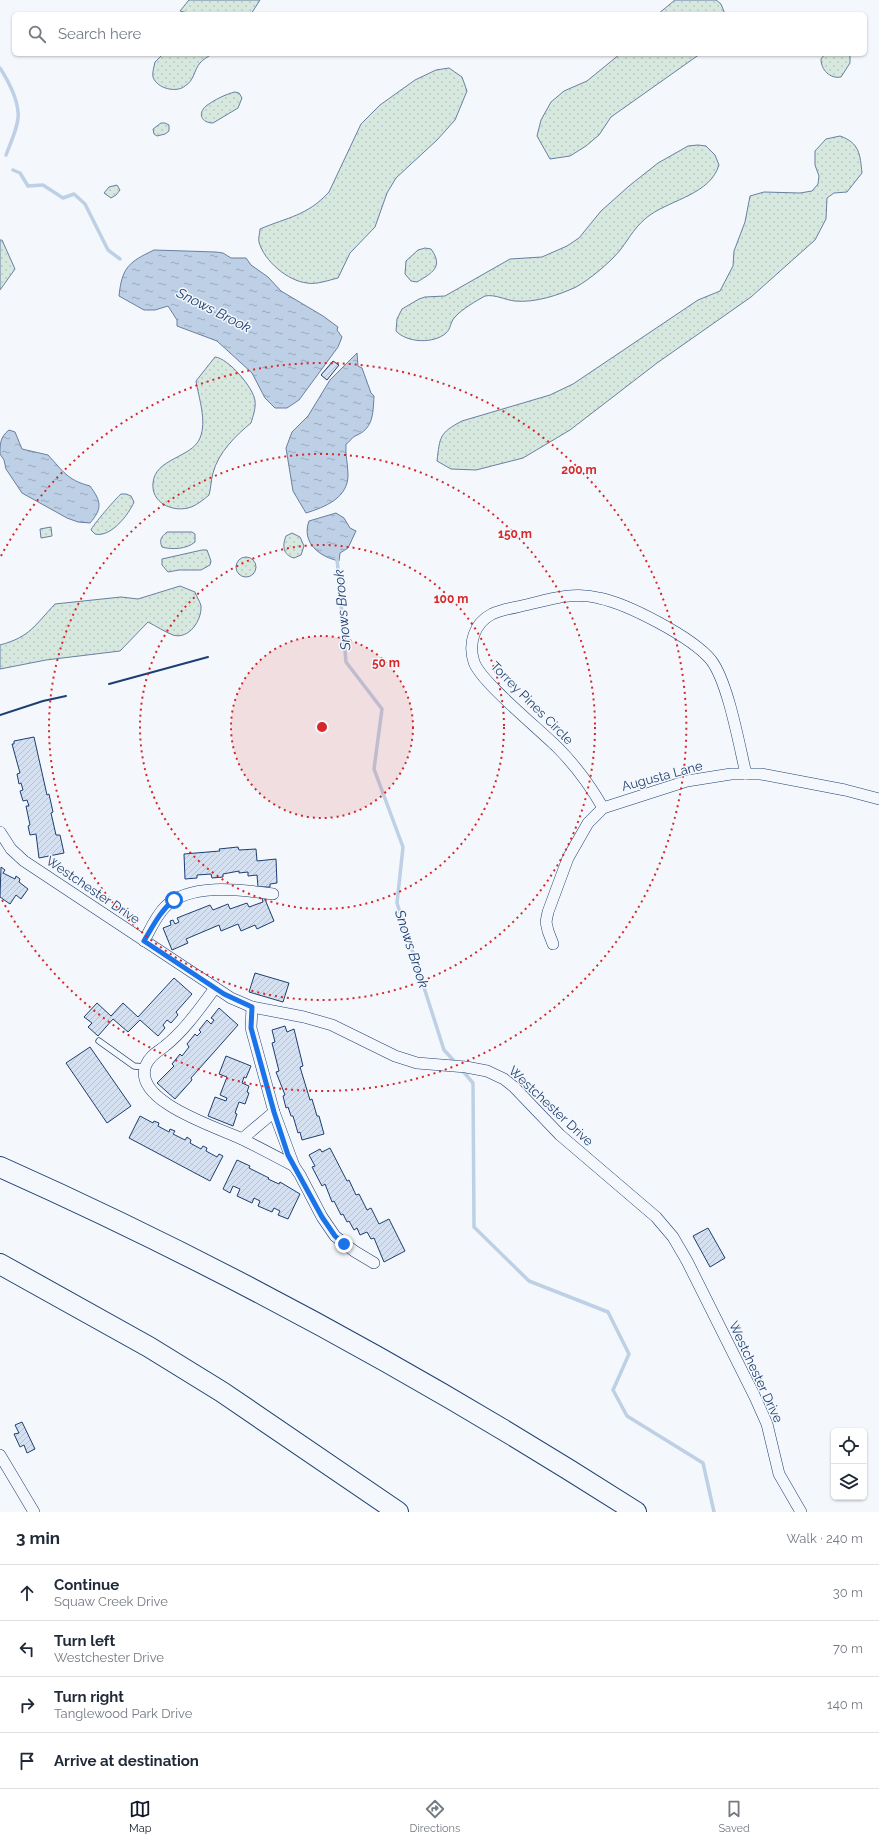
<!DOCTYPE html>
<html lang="en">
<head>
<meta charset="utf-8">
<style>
	:root { --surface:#fff; --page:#f6f6f7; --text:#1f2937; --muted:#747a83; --line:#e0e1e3; --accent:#111827 }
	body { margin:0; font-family:Raleway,sans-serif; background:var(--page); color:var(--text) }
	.controls { position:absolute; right:12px; bottom:12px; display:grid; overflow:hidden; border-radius:6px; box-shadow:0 1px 3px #0004 }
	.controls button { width:36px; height:36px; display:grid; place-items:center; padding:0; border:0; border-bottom:1px solid var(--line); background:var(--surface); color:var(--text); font:20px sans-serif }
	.stop { position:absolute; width:12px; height:12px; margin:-9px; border:3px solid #1a73e8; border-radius:50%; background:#fff }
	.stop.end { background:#1a73e8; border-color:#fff; box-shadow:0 1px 4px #0008 }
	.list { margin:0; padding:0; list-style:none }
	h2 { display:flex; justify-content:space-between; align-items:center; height:52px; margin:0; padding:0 16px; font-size:17px }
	h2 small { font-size:13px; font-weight:400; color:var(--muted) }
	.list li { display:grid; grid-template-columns:26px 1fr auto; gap:12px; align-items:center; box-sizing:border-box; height:56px; padding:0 16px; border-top:1px solid var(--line) }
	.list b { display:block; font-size:15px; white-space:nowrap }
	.list p { margin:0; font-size:13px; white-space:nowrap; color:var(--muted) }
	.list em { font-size:13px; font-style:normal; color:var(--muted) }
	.icon { flex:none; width:22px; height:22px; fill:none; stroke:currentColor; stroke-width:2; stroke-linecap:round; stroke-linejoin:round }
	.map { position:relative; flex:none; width:879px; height:1512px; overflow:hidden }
	.search { position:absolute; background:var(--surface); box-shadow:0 1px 3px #0004; left:12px; right:12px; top:12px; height:44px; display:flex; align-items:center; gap:10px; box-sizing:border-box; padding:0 14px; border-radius:6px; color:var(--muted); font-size:15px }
	.sheet { height:276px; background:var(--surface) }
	nav { display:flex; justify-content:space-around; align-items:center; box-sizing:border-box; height:56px; border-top:1px solid var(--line); background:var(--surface); font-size:11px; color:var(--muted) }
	nav a { display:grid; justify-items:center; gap:2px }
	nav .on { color:var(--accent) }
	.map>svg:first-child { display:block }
	.green { fill:url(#green-dots); stroke:#687fa3 }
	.water { fill:url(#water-ripples); stroke:#687fa3 }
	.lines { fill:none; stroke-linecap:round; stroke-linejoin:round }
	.stream { stroke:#bed0e5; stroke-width:3.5 }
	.building { fill:url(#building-hatch); stroke:#1d3f73 }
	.service-casing { stroke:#1d3f73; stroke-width:7 }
	.minor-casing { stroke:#1d3f73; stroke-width:12 }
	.motorway-casing { stroke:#1d3f73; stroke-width:22 }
	.service { stroke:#f4f7fb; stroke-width:5.5 }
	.minor { stroke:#f4f7fb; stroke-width:11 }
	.motorway { stroke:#f4f7fb; stroke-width:20 }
	.wall { stroke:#1d3f73; stroke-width:2 }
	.route { stroke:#1a73e8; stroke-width:5 }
	.ring { fill:none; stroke:#d62828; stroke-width:2; stroke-dasharray:2 4 }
	.labels { text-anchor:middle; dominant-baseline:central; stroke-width:3; stroke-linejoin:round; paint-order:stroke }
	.street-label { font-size:13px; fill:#1d3f73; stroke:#f4f7fb }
	.water-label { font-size:14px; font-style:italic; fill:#1d3f73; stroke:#f4f7fb }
	.centre { fill:#d62828; stroke:#f4f7fb; stroke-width:2 }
	.ring-label { font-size:12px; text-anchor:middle; font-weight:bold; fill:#d62828; stroke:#f4f7fb; stroke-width:3; stroke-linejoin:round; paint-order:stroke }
</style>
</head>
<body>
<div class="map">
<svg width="879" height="1512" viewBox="0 0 879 1512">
	<defs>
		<pattern id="green-dots" width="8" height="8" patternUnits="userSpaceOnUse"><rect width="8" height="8" fill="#d7e8df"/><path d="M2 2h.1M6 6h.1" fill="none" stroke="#b8c8c3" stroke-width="1.8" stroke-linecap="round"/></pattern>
		<pattern id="water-ripples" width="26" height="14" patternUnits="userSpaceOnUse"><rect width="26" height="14" fill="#bed0e5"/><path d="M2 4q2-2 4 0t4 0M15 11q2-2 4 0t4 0" fill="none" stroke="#9aaabe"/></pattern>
		<pattern id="building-hatch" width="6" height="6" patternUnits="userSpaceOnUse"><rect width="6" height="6" fill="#d5e0f0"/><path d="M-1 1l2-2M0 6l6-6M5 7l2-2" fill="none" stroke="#b6c1d1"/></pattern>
	</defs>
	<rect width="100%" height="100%" fill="#f4f7fb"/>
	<g class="green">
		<path d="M189,0H260L251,14H192L180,11Z"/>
		<path d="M675,0H716L721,4L725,14H658Z"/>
		<path d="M163,54H212C208,57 203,59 200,63C194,70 194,81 185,86C177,93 157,89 153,77C152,73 154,67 155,62Z"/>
		<path d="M620,54H700L611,117L599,135L586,146L570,156L550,159L537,136L541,120L551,102L564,91L587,81Z"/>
		<path d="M825,54H850V63L841,77C830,79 821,70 821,59Z"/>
		<path d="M449,68L462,77L467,91L455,120L437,140L396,178L387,193L375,227L350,253L338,278C329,280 316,285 307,283C288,281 264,261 259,242C258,238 260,233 260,229C288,217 307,216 329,192L361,124L380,105L415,80L436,70Z"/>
		<path d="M235,92L239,93L242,98L238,108L213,123C202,123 197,114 206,106C214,100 226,94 235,92Z"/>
		<path d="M161,123H165L169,125V131L165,134L157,136L154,134L153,129Z"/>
		<path d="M840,136C860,143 860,155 862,173L847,192L834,193L827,198L826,219L815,240L751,297L657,363L570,430L523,458L476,470L451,469L437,461C440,437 439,433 462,421L550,395L573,384L698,300L720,291L733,266L734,251L745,222L750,196L764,192L800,193L812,191L818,184L819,176L815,165V151L826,139Z"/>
		<path d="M698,145L706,146L715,155L719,165C710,194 673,199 650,215C636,225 630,237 621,249C612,261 589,280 576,287C559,295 535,303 515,301C505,300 495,294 485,296C476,301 462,309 455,317C450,322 451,329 446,333C434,344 407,343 396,331L397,319L402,309L419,299L425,297L445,296L510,259L542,257L567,246L579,238L601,211L629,186L658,163L681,150L688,146Z"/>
		<path d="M117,185L120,190L116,195L111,198L104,193L109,187Z"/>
		<path d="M0,240H2L15,269L0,290Z"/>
		<path d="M425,248L431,249C444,267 432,273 417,282L411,281L405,274L406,261L418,250Z"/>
		<path d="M215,357C228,358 254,388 255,401C256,408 253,416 251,423C236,435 218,453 213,473C211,480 211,488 209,495C203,500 196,506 188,508C171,512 151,502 153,483C155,458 192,458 200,438C207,421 199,399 196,381Z"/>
		<path d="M121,494H126L131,496L134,502C129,514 111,538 95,534L91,530C92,526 117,497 121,494Z"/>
		<path d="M51,527L52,536L41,538L40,529Z"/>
		<path d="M167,532H192L195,534V542C187,549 172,550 162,547C159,540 161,537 167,532Z"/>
		<path d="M292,533L300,537L304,546L301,555L294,558C283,555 282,546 286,536Z"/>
		<path d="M202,550H207L211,561L210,565L201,570H179L168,572L162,565V559Z"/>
		<circle cx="246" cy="567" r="10"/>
		<path d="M180,586L195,592C196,596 200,601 201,606C202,620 189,640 173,635C165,632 156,626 148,622L120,651L46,660L0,669V645C30,637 35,625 55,604L121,597L138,599Z"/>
	</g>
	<g class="water">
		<path d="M154,250L216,252L223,253L231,258H246L251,265L268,277L281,291L323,316L338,327L337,330L342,337L338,347L299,400L287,408H275L265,398L252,373L217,341L177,326V320L168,306L155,310H144L119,296C122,267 129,262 154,250Z"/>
		<path d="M357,353L358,366L362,368L371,393L374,396C373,415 373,429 355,436C351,438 350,442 346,444C345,454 348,464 348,475C348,498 325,507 306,513L293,491L286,448L292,432L308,416L330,380Z"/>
		<path d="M9,430L15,432L22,449L48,455C63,471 67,480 90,486C101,501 103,508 90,523L78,522L67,518L22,493L6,469L4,460L0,454C0,444 0,437 9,430Z"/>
		<path d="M336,513L344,518L350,528L356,531L348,548L340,553L339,561C320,557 301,543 309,521Z"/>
	</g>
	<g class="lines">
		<g class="stream">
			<path d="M0,68C7,79 17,98 18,112C20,123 10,144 6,155"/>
			<path d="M13,170L20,173L28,186L43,185L63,198L74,194L85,204L108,250L120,259"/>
			<path d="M337,558L346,662L382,709L374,769L403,847L397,903L444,1050L456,1063"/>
			<path d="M461,1069L473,1083L474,1227L529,1281L608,1312L629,1354L613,1390L627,1416L703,1463L714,1512"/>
		</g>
	</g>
	<g class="building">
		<path d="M333,361L339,365L327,380L321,375Z"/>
		<path d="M34,737L47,795L49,794L53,812L51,813L56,835H60L64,853L39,858L36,834L30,835L28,826L30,825L26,806H29L27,800L23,801L20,791L23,790L21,783L19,784L17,774L20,773L12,744H14V741Z"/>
		<path d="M238,847L239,850L256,849L257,861L276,859L277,883L270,884V887H258L257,875L248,876V872L239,873V871L223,874V877L212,878L211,874L197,875V878L185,879L184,854L220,851L219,849Z"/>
		<path d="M1,867L5,870L3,873L15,879L16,876L20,879L19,882L28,889L21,899L16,895L10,904L0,897Z"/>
		<path d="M264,897L274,921L257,929L255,925L241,931L238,924L221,931L219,925L186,939L188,943L172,950L163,928L171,925L170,921L173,920L175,924L179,922L177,918L210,905L213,910L228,904L230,909L247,903L249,907L263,902L262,898Z"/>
		<path d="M255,973L289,983L283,1002L249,992Z"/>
		<path d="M174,978L192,994L176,1012L178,1015L171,1023L167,1020L163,1025L165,1028L158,1036L140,1020L128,1032L113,1019L98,1036L88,1027L92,1023L84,1017L97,1003L111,1016L123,1003L138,1017Z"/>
		<path d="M219,1008L238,1025L191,1078L192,1080L175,1099L157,1083L174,1066L172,1064L180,1054L182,1056L189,1047L187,1044L195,1034L197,1036L201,1032L199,1030L207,1020L211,1024L214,1020L211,1018Z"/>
		<path d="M285,1026L287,1032L294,1029L303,1066L300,1067L310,1100L312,1099L317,1116H319L324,1134L302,1140L300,1132L298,1133L293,1116H291L288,1107L286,1108L283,1096L285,1095L276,1072L279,1071L272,1043L275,1042L272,1030Z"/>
		<path d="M90,1047L131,1106L107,1123L66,1063Z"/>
		<path d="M226,1056L251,1066L246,1078L244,1077L242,1083L249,1086L247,1092L249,1093L245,1104L239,1102L235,1113L237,1114L233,1126L208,1116L215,1097L226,1101L227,1098L220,1095L227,1077L219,1074Z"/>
		<path d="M140,1116L153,1123L154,1121L159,1123L158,1126L169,1132L170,1129L175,1131L173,1134L185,1140L187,1137L191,1140L190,1143L201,1149L203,1146L207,1148L206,1151L217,1157L219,1154L223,1156L210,1181L129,1138Z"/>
		<path d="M330,1148L347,1181L349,1180L356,1195L359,1194L367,1210L371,1208L379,1224L389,1219L405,1251L384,1262L374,1238L371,1239L367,1232L360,1235L357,1228L354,1230L349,1221L347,1222L343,1214L341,1215L334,1201L332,1202L325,1184L322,1186L312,1167L315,1166L309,1155L320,1149L322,1152Z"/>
		<path d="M237,1160L250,1166L249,1168L269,1178L268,1179L279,1184L280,1182L300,1194L288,1219L278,1215L280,1211L274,1208L272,1212L258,1206L260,1201L254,1198L252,1203L237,1196L240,1189L233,1186L230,1193L223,1189Z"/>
		<path d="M708,1228L725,1258L710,1267L693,1236Z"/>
		<path d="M22,1422L35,1449L27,1453L24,1445L20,1447L14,1434L19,1433L15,1425Z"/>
	</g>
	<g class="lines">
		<defs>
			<path id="service" d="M99,1041L134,1066L145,1067"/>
			<g id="minor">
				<path d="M603,808C590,785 575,765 557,747C539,729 480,681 474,662C468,644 474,623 492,614C503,609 518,607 530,604C554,598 575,592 599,598C628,604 692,637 711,660C728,682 739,744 746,774"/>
				<path d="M0,832L11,849L24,861L231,998L252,1007L304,1017L332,1025L395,1056L417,1063L466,1067L487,1071L504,1079L514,1087L560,1135L656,1217L673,1237L687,1261L755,1397L767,1424L779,1474L801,1512"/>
				<path d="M144,941C150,930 156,916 165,907C190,882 242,890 273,894"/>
				<path d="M553,944L548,931L546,922L548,912L568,858L588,823L603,808L687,781L731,774H761L845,790L879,799"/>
				<path d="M215,988C200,1008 185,1030 165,1046C158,1052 150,1055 146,1065C131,1101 219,1128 242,1139C260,1148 277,1157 294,1166"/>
				<path d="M252,1007L251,1028L274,1112L294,1166L300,1175L322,1217L335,1236L354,1251L374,1263"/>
				<path d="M242,1139L274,1112"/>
				<path d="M0,1455L34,1512"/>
			</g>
			<g id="motorway">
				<path d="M0,1167C220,1265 433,1382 636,1512"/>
				<path d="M0,1264L149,1347L222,1392L398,1512"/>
			</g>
		</defs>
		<use href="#service" class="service-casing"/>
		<use href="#minor" class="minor-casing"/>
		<use href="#motorway" class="motorway-casing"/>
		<use href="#service" class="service"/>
		<use href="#minor" class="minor"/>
		<use href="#motorway" class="motorway"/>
		<g class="wall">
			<path d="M109,684L208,657"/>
			<path d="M0,715L43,701L66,696"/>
		</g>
	</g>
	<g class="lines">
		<path class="route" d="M174,900C160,911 153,926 144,941L224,994L252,1007L251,1028L274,1112L288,1155L322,1217L335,1236L344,1244"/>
	</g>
	<circle cx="322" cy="727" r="91" fill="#d62828" fill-opacity=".12"/>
	<g class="ring">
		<circle cx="322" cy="727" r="91"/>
		<circle cx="322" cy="727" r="182"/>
		<circle cx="322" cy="727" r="273"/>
		<path d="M1 556A364 364 0 1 1 1 898"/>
	</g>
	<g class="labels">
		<g class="street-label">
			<text transform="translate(532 703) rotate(45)">Torrey Pines Circle</text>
			<text transform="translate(662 776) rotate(-15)">Augusta Lane</text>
			<text transform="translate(93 890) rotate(34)">Westchester Drive</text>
			<text transform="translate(551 1106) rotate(43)">Westchester Drive</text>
			<text transform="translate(756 1372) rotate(65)">Westchester Drive</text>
		</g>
		<g class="water-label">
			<text transform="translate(214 310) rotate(27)">Snows Brook</text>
			<text transform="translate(342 610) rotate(-95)">Snows Brook</text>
			<text transform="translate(412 949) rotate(72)">Snows Brook</text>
		</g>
	</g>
	<circle cx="322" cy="727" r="6" class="centre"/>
	<g class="ring-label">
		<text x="579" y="474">200 m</text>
		<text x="515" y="538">150 m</text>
		<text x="451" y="603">100 m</text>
		<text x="386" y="667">50 m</text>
	</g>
</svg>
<div class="controls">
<button><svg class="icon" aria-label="locate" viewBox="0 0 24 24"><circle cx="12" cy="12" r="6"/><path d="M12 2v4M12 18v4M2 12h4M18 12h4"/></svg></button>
<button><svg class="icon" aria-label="layers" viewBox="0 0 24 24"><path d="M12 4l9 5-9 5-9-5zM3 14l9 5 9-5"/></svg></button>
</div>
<div class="stop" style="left:174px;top:900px"></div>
<div class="stop end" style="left:344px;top:1244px"></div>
<div class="search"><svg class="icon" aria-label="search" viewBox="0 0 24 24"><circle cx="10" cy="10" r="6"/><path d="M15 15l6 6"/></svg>Search here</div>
</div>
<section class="sheet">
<h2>3 min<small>Walk · 240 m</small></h2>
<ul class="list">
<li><svg class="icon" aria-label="ahead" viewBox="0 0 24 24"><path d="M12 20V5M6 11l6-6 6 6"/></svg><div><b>Continue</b><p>Squaw Creek Drive</p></div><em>30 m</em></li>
<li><svg class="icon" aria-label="left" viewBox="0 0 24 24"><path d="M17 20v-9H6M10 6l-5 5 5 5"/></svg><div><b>Turn left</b><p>Westchester Drive</p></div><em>70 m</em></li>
<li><svg class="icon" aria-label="right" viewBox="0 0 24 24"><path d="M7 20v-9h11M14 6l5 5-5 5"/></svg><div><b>Turn right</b><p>Tanglewood Park Drive</p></div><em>140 m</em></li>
<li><svg class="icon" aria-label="arrive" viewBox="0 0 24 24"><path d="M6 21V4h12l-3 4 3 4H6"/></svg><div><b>Arrive at destination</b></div></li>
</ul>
</section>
<nav>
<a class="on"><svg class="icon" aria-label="map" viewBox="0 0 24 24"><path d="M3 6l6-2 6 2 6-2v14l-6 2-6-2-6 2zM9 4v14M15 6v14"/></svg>Map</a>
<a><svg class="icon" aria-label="directions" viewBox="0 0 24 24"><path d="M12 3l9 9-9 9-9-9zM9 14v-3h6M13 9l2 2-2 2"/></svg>Directions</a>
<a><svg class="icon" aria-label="saved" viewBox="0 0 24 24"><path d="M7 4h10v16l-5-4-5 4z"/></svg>Saved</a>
</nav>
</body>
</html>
